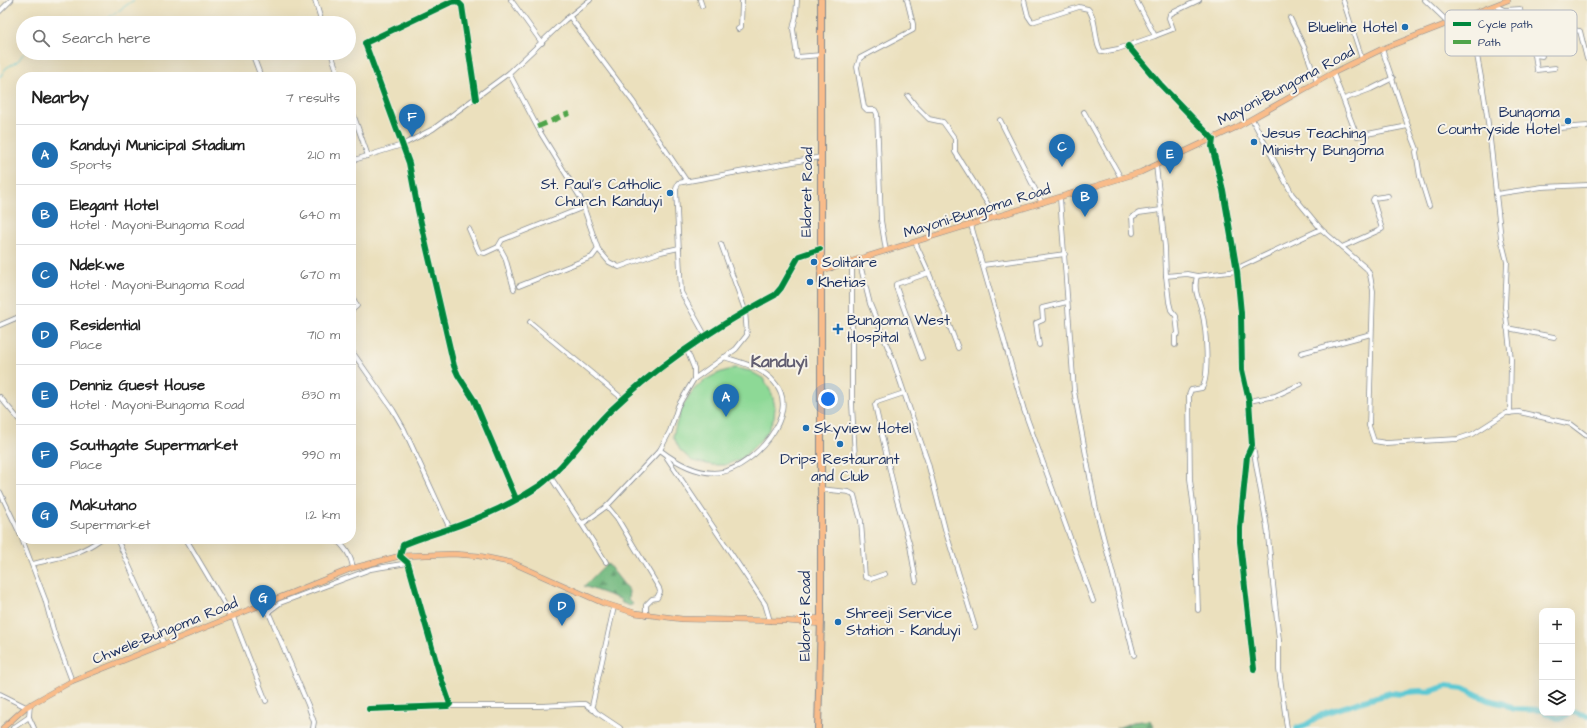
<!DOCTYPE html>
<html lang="en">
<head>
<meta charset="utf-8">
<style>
	:root { --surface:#fff; --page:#f2f2f2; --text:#222; --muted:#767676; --line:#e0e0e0; --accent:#1f6fb2 }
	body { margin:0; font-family:"Architects Daughter",sans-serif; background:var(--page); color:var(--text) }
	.controls { position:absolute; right:12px; bottom:12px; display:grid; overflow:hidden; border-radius:8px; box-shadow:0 4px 16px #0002 }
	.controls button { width:36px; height:36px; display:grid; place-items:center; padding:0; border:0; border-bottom:1px solid var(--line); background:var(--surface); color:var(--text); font:20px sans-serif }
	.you { position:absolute; left:828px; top:399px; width:14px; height:14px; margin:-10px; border:3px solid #fff; border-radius:50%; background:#1a73e8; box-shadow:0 0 0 6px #1a73e833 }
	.badge { display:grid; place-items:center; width:26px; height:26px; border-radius:50%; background:var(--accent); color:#fff; font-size:13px; font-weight:700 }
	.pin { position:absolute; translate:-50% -33px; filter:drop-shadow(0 1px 2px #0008) }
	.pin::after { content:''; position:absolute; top:21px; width:14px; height:12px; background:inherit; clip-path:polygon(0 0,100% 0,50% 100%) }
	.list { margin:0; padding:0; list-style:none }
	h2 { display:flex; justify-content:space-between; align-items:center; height:52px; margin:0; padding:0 16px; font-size:17px }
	h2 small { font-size:13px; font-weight:400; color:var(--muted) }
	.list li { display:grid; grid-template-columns:26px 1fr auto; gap:12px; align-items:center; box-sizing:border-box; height:60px; padding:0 16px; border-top:1px solid var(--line) }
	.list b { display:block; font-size:15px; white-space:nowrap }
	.list p { margin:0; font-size:13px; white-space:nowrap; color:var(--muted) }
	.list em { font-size:13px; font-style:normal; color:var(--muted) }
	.icon { flex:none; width:22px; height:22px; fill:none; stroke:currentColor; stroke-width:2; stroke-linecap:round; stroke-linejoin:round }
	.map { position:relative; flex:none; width:1587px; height:728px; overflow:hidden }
	.search { position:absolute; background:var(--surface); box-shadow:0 4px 16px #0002; left:16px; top:16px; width:340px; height:44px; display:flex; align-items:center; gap:10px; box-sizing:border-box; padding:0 14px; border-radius:22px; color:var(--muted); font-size:15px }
	.panel { position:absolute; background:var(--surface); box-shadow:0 4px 16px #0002; left:16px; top:72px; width:340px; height:472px; border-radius:16px }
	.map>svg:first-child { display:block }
	.forest { fill:url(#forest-firs); stroke:#46746e }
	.garden { fill:#8dd996; stroke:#54847a }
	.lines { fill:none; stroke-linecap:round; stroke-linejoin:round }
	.stream { stroke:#5bc8d3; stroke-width:1 }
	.river { stroke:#5bc8d3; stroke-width:6 }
	.minor-casing { stroke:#83888e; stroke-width:5.5 }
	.major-casing { stroke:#83888e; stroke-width:6 }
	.highway-casing { stroke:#83888e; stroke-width:8 }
	.minor { stroke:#fff; stroke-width:4 }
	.major { stroke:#f9bc8a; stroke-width:5 }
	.highway { stroke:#f9bc8a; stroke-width:6 }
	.quiet { stroke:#4fa44a; stroke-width:5; stroke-dasharray:10 5; stroke-linecap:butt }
	.cycleway-casing { stroke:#f7f3e8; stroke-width:8 }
	.cycleway { stroke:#00873e; stroke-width:6 }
	.poi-dot { fill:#1f6fb2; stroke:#f7f3e8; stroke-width:1.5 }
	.labels { text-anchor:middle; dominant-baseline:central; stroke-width:4; stroke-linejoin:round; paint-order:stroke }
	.poi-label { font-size:15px; fill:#1b2f5e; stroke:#f7f3e8; text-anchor:start }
	.street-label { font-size:15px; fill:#1b2f5e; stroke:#f7f3e8 }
	.quarter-label { font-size:17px; font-weight:bold; fill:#625e71; stroke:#f7f3e8 }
	.key { fill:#f7f3e8; stroke:#b5b8bf; stroke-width:1 }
	.key-label { font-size:11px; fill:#1b2f5e }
</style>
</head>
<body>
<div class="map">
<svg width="1587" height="728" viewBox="0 0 1587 728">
	<defs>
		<pattern id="forest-firs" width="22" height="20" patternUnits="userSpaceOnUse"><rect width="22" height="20" fill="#72b97f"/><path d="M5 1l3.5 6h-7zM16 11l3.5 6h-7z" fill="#5d976b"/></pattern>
	</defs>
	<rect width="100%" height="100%" fill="#f7f3e8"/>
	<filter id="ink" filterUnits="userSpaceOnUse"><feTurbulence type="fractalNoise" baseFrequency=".025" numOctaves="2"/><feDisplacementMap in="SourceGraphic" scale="8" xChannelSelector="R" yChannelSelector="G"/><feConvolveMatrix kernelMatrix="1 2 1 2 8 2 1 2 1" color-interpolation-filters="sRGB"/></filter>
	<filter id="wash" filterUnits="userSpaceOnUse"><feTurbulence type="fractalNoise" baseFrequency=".012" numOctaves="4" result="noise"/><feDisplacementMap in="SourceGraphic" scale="16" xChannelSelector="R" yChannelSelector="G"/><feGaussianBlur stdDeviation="0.9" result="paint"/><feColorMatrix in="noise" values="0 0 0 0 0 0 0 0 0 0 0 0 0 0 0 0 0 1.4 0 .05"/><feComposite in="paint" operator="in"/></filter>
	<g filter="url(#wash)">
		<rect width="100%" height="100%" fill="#ebe0bd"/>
		<g class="forest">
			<path d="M607,563L629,591L628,599L633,604L630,606L622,603L620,599L584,586Z"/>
			<path d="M1150,720L1154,728H1117L1133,722Z"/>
		</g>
		<path class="garden" d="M735,368L750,371L764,379L772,394L775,407L774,417L768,431L756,445L741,459L725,465H712L692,461L680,450L673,436C683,397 695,378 735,368Z"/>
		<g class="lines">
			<g class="stream">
				<path d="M101,23L134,0"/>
				<path d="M0,77L6,68L18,61L24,53"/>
			</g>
			<g class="river">
				<path d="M1572,712L1587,716"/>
				<path d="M1546,713L1560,719L1569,713"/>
				<path d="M1297,728L1306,725L1325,713L1370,699L1391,693L1402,694L1408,692L1420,691L1428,692L1447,686L1463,688L1488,700L1505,704L1513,709L1542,710"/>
			</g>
		</g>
	</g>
	<g filter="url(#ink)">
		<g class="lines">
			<defs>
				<g id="minor">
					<path d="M315,0L322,23"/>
					<path d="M511,0L542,43"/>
					<path d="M700,0L702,6"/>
					<path d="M797,0L796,16L793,29L797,57L821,55"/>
					<path d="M1024,0L1028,16L1032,22L1079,7L1088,9C1098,19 1094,47 1102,52L1118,49L1155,36"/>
					<path d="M1136,0L1155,36L1173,29L1169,18L1170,14L1199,0"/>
					<path d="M1343,0L1362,59"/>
					<path d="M1425,0L1449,23"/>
					<path d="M1496,6L1504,10L1520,9L1529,50L1535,55L1542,56"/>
					<path d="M0,11L11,0"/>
					<path d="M1468,16C1483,74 1490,134 1496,194L1542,187L1587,185"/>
					<path d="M570,17L634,103L686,180"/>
					<path d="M1290,18L1305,49L1317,82"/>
					<path d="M738,29L741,27L742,0"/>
					<path d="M1573,30L1580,31L1587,59"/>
					<path d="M1128,46L1160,84L1213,139L1212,147L1223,190L1237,271L1241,313L1242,370L1249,401L1252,445L1247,456L1240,528V542L1254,669"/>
					<path d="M1382,49L1408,126"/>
					<path d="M252,53L261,77"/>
					<path d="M331,53L339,77"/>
					<path d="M1535,55L1537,70L1555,68"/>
					<path d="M509,73L540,132L580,197L598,249L592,257L519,286"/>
					<path d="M1333,73L1357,136L1408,126L1417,149L1416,152L1420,177L1429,206"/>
					<path d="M908,96L915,105L929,119L943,122L955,139V152L996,217"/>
					<path d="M476,99L463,13L462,6L457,1L451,2L365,43L409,163L418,210L454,366L458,375L474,400L516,499"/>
					<path d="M1344,99L1371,89L1393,78"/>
					<path d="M351,108L368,156"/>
					<path d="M1084,112L1121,178"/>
					<path d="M1252,119L1292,194L1321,229L1367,269L1370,275L1373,291L1369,426L1374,441L1386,443L1458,439L1473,434L1506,413L1519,412L1571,424L1587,436"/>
					<path d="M1000,120L1042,203"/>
					<path d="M1560,128L1587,126"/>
					<path d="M351,161L402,145L433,129L509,73L565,20L590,0"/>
					<path d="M1156,165L1165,247L1166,276L1187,274L1197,276L1237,271L1240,267L1321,229"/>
					<path d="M1496,194L1501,238L1507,262L1505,307L1511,359L1510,413"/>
					<path d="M1060,198L1074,391L1096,509L1134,655"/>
					<path d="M971,225L1024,410L1093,601"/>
					<path d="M469,229L479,252L485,253L498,247L502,240L584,207"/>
					<path d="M1133,233L1132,217L1139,213L1161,210"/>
					<path d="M915,242L929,273L958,348"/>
					<path d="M499,246L505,257L514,289"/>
					<path d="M1342,247L1382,229L1373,200L1374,198L1388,196"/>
					<path d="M598,249L609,262L619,267L661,252L679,248"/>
					<path d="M886,251L881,220L877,114L875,110H867L864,107L857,67L860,58L913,30V24L907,0"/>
					<path d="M859,260L870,304L893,360L928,463L945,529L975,627"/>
					<path d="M852,262V404L855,457"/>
					<path d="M983,265L1065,254"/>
					<path d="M1166,276L1169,302L1171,310L1176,316L1178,334L1175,336V345"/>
					<path d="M1197,276C1193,290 1199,299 1202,312C1206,327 1210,376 1202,388L1191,390L1189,395L1190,479L1195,518L1198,610"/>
					<path d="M351,294L357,306L351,311"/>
					<path d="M530,322L623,399"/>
					<path d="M0,325L21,316"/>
					<path d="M1507,328L1554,337"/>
					<path d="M705,335L681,292L676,189L678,183L821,157"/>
					<path d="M1039,345L1036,323L1043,320L1042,308L1067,302"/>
					<path d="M351,350L393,410L404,429L450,529"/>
					<path d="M1301,353L1371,334"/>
					<path d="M922,358L896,287V284L929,273"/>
					<path d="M694,379L736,349L747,335L745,310L721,244"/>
					<path d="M904,393L877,402L875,405L896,497L910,546L916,581"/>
					<path d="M0,397L21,422"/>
					<path d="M1249,401L1275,396L1301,384"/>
					<path d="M1253,447L1267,527L1279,640V670L1287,728"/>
					<path d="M660,450C677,463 699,476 722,472C752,467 802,414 775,383C762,367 742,363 724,357"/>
					<path d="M667,458L765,604L770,621"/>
					<path d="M550,476L581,523L585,522L607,506L660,450L670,431L678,406L694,379V368L686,348"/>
					<path d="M820,489L849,492L854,495L861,521L865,577L871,579L885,574"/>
					<path d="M0,492L21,536"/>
					<path d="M607,506L617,518L659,588L660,592L657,598L652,599L646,605V615"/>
					<path d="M581,523L606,562"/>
					<path d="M22,539L45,599L54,633L72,681"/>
					<path d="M117,539L164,644"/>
					<path d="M186,539L224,603L230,618"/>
					<path d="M336,539C345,548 351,555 353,568"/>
					<path d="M33,564C61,556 76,557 101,539"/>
					<path d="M265,604L308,705L314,722L313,728"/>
					<path d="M614,607L592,706L596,712L620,728"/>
					<path d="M268,612L280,603L371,569L408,563"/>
					<path d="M233,617L266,701"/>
					<path d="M0,694L26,707"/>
					<path d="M30,704L29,717L34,728"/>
					<path d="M448,706H540L580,704H585L593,710"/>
					<path d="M369,709L448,706L450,704L439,672L408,563L400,556L403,545C421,537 441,532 460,525C487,515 515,502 539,486C565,467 586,434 610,411C659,364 715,327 775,295L781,288L799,256L820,249"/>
					<path d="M13,728L29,717"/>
				</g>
				<g id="major">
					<path d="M820,271L1141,172L1237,127L1333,73L1382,49L1508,0"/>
					<path d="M798,620L821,618"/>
					<path d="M3,728L26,707L72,681L353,568L400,556L454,554L479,556L513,563L603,603L635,613L682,619L787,621L821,624"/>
				</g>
				<g id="highway">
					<path d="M820,260L824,265L831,267"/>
					<path d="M818,728L821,618V0"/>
				</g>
			</defs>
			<use href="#minor" class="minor-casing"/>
			<use href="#major" class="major-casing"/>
			<use href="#highway" class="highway-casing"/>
			<use href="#minor" class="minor"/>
			<use href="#major" class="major"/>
			<use href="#highway" class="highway"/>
			<path class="quiet" d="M537,127L570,113"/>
			<defs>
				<g id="cycleway">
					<path d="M1128,46L1160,84L1213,139L1212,147L1223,190L1237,271L1241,313L1242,370L1249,401L1252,445L1247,456L1240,528V542L1254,669"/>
					<path d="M476,99L463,13L462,6L457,1L451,2L365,43L409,163L418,210L454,366L458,375L474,400L516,499"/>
					<path d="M369,709L448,706L450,704L439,672L408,563L400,556L403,545C421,537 441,532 460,525C487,515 515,502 539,486C565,467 586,434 610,411C659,364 715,327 775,295L781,288L799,256L820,249"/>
				</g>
			</defs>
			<use href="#cycleway" class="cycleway-casing"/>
			<use href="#cycleway" class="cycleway"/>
		</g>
	</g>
	<g class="poi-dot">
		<circle cx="1405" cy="27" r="4"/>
		<circle cx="1568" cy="121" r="4"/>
		<circle cx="1254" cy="142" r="4"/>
		<circle cx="670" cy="193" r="4"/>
		<circle cx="814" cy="262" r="4"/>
		<circle cx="810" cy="282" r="4"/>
		<path d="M836 323h4v4h4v4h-4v4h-4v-4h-4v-4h4z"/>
		<circle cx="806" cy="428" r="4"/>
		<circle cx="840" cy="444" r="4"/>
		<circle cx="838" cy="622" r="4"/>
	</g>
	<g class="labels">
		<g class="poi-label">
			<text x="1397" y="27" text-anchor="end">Blueline Hotel</text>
			<text x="1560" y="112" text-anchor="end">Bungoma<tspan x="1560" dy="17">Countryside Hotel</tspan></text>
			<text x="1262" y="133">Jesus Teaching<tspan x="1262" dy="17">Ministry Bungoma</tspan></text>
			<text x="662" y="184" text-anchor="end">St. Paul's Catholic<tspan x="662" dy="17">Church Kanduyi</tspan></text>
			<text x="822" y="262">Solitaire</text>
			<text x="818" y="282">Khetias</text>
			<text x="847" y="320">Bungoma West<tspan x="847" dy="17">Hospital</tspan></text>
			<text x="814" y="428">Skyview Hotel</text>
			<text x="840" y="459" text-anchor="middle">Drips Restaurant<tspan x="840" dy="17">and Club</tspan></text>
			<text x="846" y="613">Shreeji Service<tspan x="846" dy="17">Station - Kanduyi</tspan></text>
		</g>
		<g class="street-label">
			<text transform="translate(1286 86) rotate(-28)">Mayoni-Bungoma Road</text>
			<text transform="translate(807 192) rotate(-89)">Eldoret Road</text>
			<text transform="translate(977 211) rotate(-17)">Mayoni-Bungoma Road</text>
			<text transform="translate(805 616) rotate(-90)">Eldoret Road</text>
			<text transform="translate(165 631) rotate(-22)">Chwele-Bungoma Road</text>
		</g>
		<g class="quarter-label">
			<text x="779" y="362">Kanduyi</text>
		</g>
	</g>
	<rect x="1445" y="10" width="132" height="46" rx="6" class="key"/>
	<rect x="1453" y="22" width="18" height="4" fill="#00873e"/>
	<rect x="1453" y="40" width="18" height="4" fill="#4fa44a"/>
	<g class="key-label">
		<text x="1478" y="28">Cycle path</text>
		<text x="1478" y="46">Path</text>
	</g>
</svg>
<div class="controls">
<button>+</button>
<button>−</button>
<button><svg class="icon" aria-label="layers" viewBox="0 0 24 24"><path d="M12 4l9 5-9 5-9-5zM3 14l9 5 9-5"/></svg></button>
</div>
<div class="you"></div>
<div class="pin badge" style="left:726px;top:417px">A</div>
<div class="pin badge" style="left:1085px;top:217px">B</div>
<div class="pin badge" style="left:1062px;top:167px">C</div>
<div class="pin badge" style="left:562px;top:626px">D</div>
<div class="pin badge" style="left:1170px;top:174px">E</div>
<div class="pin badge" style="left:412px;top:137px">F</div>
<div class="pin badge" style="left:263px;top:618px">G</div>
<div class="search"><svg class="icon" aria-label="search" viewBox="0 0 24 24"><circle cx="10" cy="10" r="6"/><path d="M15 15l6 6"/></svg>Search here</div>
<section class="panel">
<h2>Nearby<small>7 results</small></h2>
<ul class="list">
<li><span class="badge">A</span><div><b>Kanduyi Municipal Stadium</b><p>Sports</p></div><em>210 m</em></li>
<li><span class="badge">B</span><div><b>Elegant Hotel</b><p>Hotel · Mayoni-Bungoma Road</p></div><em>640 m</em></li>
<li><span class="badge">C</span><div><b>Ndekwe</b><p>Hotel · Mayoni-Bungoma Road</p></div><em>670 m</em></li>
<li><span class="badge">D</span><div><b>Residential</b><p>Place</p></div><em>710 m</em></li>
<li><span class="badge">E</span><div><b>Denniz Guest House</b><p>Hotel · Mayoni-Bungoma Road</p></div><em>830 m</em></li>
<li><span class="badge">F</span><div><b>Southgate Supermarket</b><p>Place</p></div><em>990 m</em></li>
<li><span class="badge">G</span><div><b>Makutano</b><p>Supermarket</p></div><em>1.2 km</em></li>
</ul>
</section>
</div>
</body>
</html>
